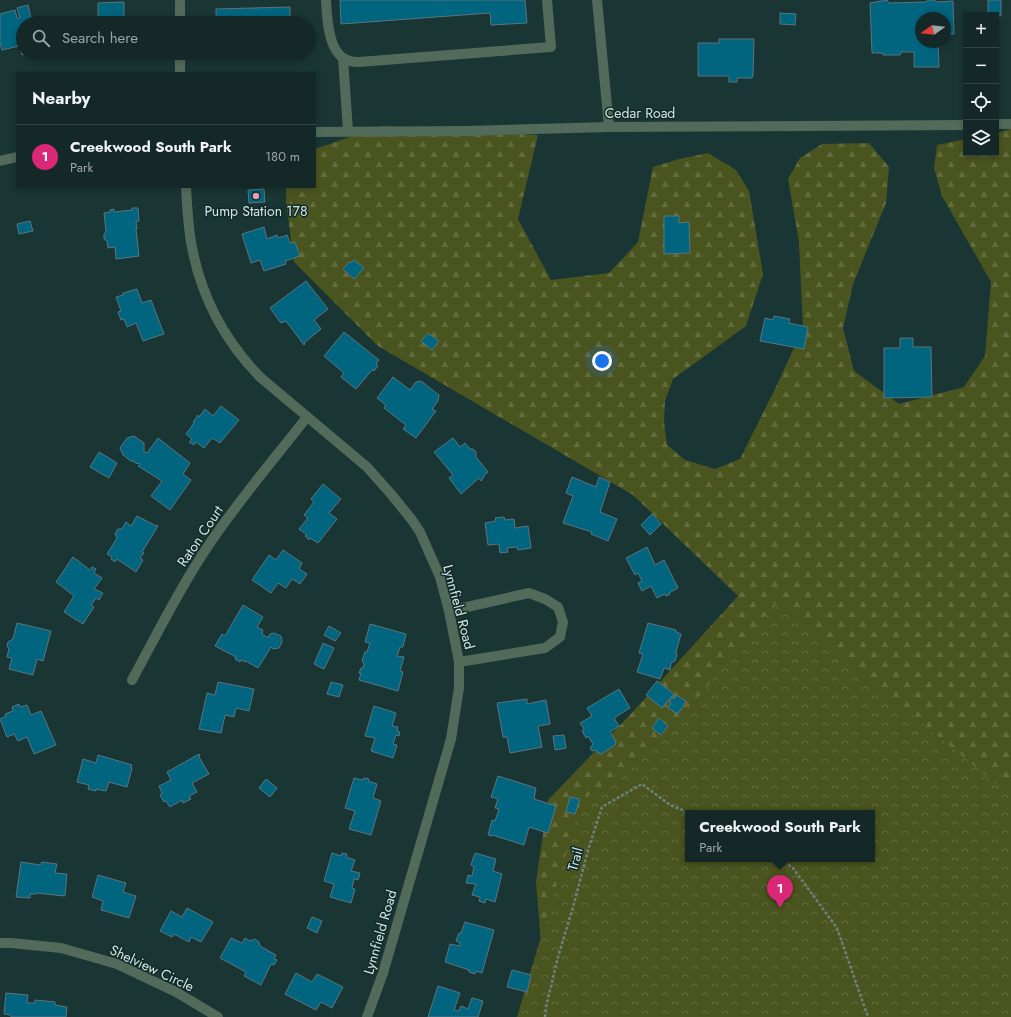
<!DOCTYPE html>
<html lang="en">
<head>
<meta charset="utf-8">
<style>
	:root { --surface:#132827; --page:#203433; --text:#f1f3f6; --muted:#9da6a7; --line:#324444; --accent:#db2777 }
	body { margin:0; font-family:Jost,sans-serif; background:var(--page); color:var(--text) }
	.controls { position:absolute; right:12px; top:12px; display:grid; overflow:hidden; border-radius:0px; box-shadow:0 2px 6px #0003 }
	.controls button { width:36px; height:36px; display:grid; place-items:center; padding:0; border:0; border-bottom:1px solid var(--line); background:var(--surface); color:var(--text); font:20px sans-serif }
	.compass { position:absolute; left:915px; top:12px; width:36px; height:36px; border-radius:50%; background:var(--surface); box-shadow:0 2px 6px #0003; rotate:255deg }
	.you { position:absolute; left:602px; top:361px; width:14px; height:14px; margin:-10px; border:3px solid #fff; border-radius:50%; background:#1a73e8; box-shadow:0 0 0 6px #1a73e833 }
	.badge { display:grid; place-items:center; width:26px; height:26px; border-radius:50%; background:var(--accent); color:#fff; font-size:13px; font-weight:700 }
	.pin { position:absolute; translate:-50% -33px; filter:drop-shadow(0 1px 2px #0008) }
	.pin::after { content:''; position:absolute; top:21px; width:14px; height:12px; background:inherit; clip-path:polygon(0 0,100% 0,50% 100%) }
	.popup { position:absolute; left:685px; top:810px; width:190px; height:52px; box-sizing:border-box; display:grid; place-content:center; border-radius:0px; background:var(--surface); filter:drop-shadow(0 1px 3px #0005); font-size:13px; white-space:nowrap; color:var(--muted) }
	.popup b { font-size:15px; color:var(--text) }
	.popup::after { content:''; position:absolute; left:50%; top:100%; margin-left:-8px; border:8px solid transparent; border-top-color:var(--surface) }
	.list { margin:0; padding:0; list-style:none }
	h2 { display:flex; justify-content:space-between; align-items:center; height:52px; margin:0; padding:0 16px; font-size:17px }
	h2 small { font-size:13px; font-weight:400; color:var(--muted) }
	.list li { display:grid; grid-template-columns:26px 1fr auto; gap:12px; align-items:center; box-sizing:border-box; height:64px; padding:0 16px; border-top:1px solid var(--line) }
	.list b { display:block; font-size:15px; white-space:nowrap }
	.list p { margin:0; font-size:13px; white-space:nowrap; color:var(--muted) }
	.list em { font-size:13px; font-style:normal; color:var(--muted) }
	.icon { flex:none; width:22px; height:22px; fill:none; stroke:currentColor; stroke-width:2; stroke-linecap:round; stroke-linejoin:round }
	.map { position:relative; flex:none; width:1011px; height:1017px; overflow:hidden }
	.search { position:absolute; background:var(--surface); box-shadow:0 2px 6px #0003; left:16px; top:16px; width:300px; height:44px; display:flex; align-items:center; gap:10px; box-sizing:border-box; padding:0 14px; border-radius:22px; color:var(--muted); font-size:15px }
	.panel { position:absolute; background:var(--surface); box-shadow:0 2px 6px #0003; left:16px; top:72px; width:300px; height:116px; border-radius:0px }
	.map>svg:first-child { display:block }
	.forest { fill:url(#forest-firs); fill-rule:evenodd }
	.park { fill:url(#park-crowns); fill-rule:evenodd }
	.building { fill:#01657f; stroke:#5a757f }
	.lines { fill:none; stroke-linecap:round; stroke-linejoin:round }
	.path { stroke:#6a8280; stroke-width:2.5; stroke-dasharray:3 2; stroke-linecap:butt }
	.service { stroke:#526a59; stroke-width:10 }
	.minor { stroke:#526a59; stroke-width:10 }
	.tertiary { stroke:#526a59; stroke-width:10 }
	.poi-dot { fill:#f19ab1; stroke:#0f2c2a; stroke-width:1.5 }
	.labels { text-anchor:middle; dominant-baseline:central; stroke-width:3; stroke-linejoin:round; paint-order:stroke }
	.street-label { font-size:14px; fill:#d4e4e2; stroke:#0f2c2a }
	.poi-label { font-size:14px; fill:#d4e4e2; stroke:#0f2c2a }
</style>
</head>
<body>
<div class="map">
<svg width="1011" height="1017" viewBox="0 0 1011 1017">
	<defs>
		<pattern id="forest-firs" width="22" height="20" patternUnits="userSpaceOnUse"><rect width="22" height="20" fill="#4a541e"/><path d="M5 1l3.5 6h-7zM16 11l3.5 6h-7z" fill="#636c3e"/></pattern>
		<pattern id="park-crowns" width="20" height="18" patternUnits="userSpaceOnUse"><rect width="20" height="18" fill="#4a541e"/><path d="M2 6a3 3 0 1 1 6 0M12 15a3 3 0 1 1 6 0" fill="none" stroke="#636c3e"/></pattern>
	</defs>
	<rect width="100%" height="100%" fill="#193634"/>
	<path class="forest" d="M382,126L538,135L518,219L551,280L609,273L638,242L653,167L679,159L708,153L736,170L749,191L763,274L746,326L673,379L665,401L664,422L667,445L685,460L715,469L740,459L776,387L803,328L799,242L788,179L800,158L822,144L869,143L889,167L886,203L853,284L843,328L854,371L899,404L964,387L985,356L991,282L942,196L934,168L937,145L966,139V153H996V133L1011,129V1017L546,1006L536,882L548,800L628,717L738,596L633,495L378,346L294,262L286,202V187H315V149ZM688,813H872V859H688Z"/>
	<path class="park" d="M776,603L1011,796V1017H517L582,800L655,749ZM688,813H872V859H688Z"/>
	<g class="building">
		<path d="M340,0H525L527,23L491,25L490,13L341,24Z"/>
		<path d="M887,0L889,3L926,2L928,0H934L937,2L953,1L954,34H945V18H921V42H938L939,67H914V52H901L900,55H883V53H872L870,3Z"/>
		<path d="M988,0H1001V16L988,15Z"/>
		<path d="M124,2V21H128V23H92V21H98V3Z"/>
		<path d="M28,5L32,23H23V53H29L22,55L19,46L2,50L0,43V14L15,10L17,18H20L17,8Z"/>
		<path d="M290,7V23H216V9Z"/>
		<path d="M780,13L796,14L795,25L780,24Z"/>
		<path d="M719,39H754L753,76L752,78H737V82H729V76H698V43H719Z"/>
		<path d="M264,189L265,202L249,203L248,190Z"/>
		<path d="M132,208H138L139,221H136L137,229H136L139,256L116,259L115,247L108,248L107,241L104,239V234L106,232L104,213L110,212V210L114,209V212L132,210Z"/>
		<path d="M664,216H679V223L689,222L690,253L664,254Z"/>
		<path d="M30,221L33,231L19,234L17,224Z"/>
		<path d="M264,227L267,239L277,235L278,238L287,235L290,243L295,242L300,256L285,261L286,264L264,271L260,260L251,263L242,234Z"/>
		<path d="M354,260L364,268L354,279L343,269L349,262L350,263Z"/>
		<path d="M306,281L328,309L314,320L321,329L304,343L305,344L304,345L286,321L281,323L270,308Z"/>
		<path d="M137,289L142,303L151,300L164,334L143,341L136,323L127,327L124,319L121,320L118,312L121,311L116,297L123,295V293Z"/>
		<path d="M774,316L790,319L789,323L808,327L804,349L760,341L765,318L773,320Z"/>
		<path d="M344,332L379,360L376,364L378,366L374,371L373,369L356,389L341,377L344,373L324,356Z"/>
		<path d="M428,333L439,341L432,350L421,341Z"/>
		<path d="M900,338H913V347H931L932,397L884,398V348H900Z"/>
		<path d="M393,377L410,390L416,382L421,381L439,395L438,401L432,409L436,411L416,438L403,429L406,425L384,408L386,405L377,398Z"/>
		<path d="M221,406L239,420L220,443L212,438L204,448L196,442L194,445L189,442L192,439L186,434L194,423L193,422L198,415L199,417L205,409L213,416Z"/>
		<path d="M134,436L144,443V452L147,453L158,438L190,463L183,474L191,480L170,510L151,496L162,481L138,466L140,464L138,463L137,464L133,461H131L123,455L120,448L127,438Z"/>
		<path d="M453,438L460,447L465,443L470,449H473L476,452V457L488,472L483,476L484,477L481,481L479,478L461,494L449,478L453,475L434,452Z"/>
		<path d="M99,452L117,463L109,478L90,467Z"/>
		<path d="M572,477L596,487L599,477L610,482L600,512L617,519L608,541L591,534L592,532L563,523L573,496L566,493Z"/>
		<path d="M323,484L341,499L329,513L337,519L318,543L310,538L309,540L305,536L307,535L299,529L308,518L304,515L314,502L311,499Z"/>
		<path d="M652,514L661,524L650,535L641,525Z"/>
		<path d="M137,516L156,526L157,525L158,526L142,552L144,553L140,558L143,560L136,572L117,559L115,562L111,559L112,557L107,554L117,538L115,534L118,529H122L126,522L131,526Z"/>
		<path d="M504,517L505,520L514,519L515,528L528,526L531,548L518,550L517,547L507,548L508,552L500,553L499,544L488,545L485,523L496,521L495,518Z"/>
		<path d="M647,547L655,565L664,560L678,588L669,593L670,594L666,596L665,594L657,598L651,586L642,591L638,583L642,581L638,573L635,575L626,558Z"/>
		<path d="M283,550L302,563L299,569L307,574L300,584L292,579L286,588L278,583L271,593L252,580L269,555L276,560Z"/>
		<path d="M73,557L90,570L92,567L96,569L94,573L102,578L94,589L103,593L99,600L96,598L91,605L94,607L83,624L64,612L74,596L56,582Z"/>
		<path d="M243,605L263,617L257,627L263,630L262,634L268,638L270,634L274,633L281,636L282,642L279,648L273,649L271,647L258,668L246,661V662L241,660L240,662L235,659L236,657L215,646L222,634L225,636Z"/>
		<path d="M17,623L51,631L43,661L37,659L33,675L9,669L12,658L7,657L9,649L7,646L8,642L13,639Z"/>
		<path d="M648,623L676,630V632L681,634L676,652L677,655L675,661L671,663L670,670L664,668L660,679L637,672L643,654L639,653Z"/>
		<path d="M370,624L406,634L403,647H400L397,656L404,657L400,671L403,672L398,691L359,680L361,673H359L361,668H363L364,664L362,661L365,652H367L370,643L365,642Z"/>
		<path d="M329,626L341,633L335,641L324,635Z"/>
		<path d="M323,643L334,648L324,669L314,664Z"/>
		<path d="M657,681L674,694L662,708L646,695Z"/>
		<path d="M218,682L254,689L249,711L236,708L234,717L225,715L221,733L199,729L207,693L215,695Z"/>
		<path d="M331,682L343,685L339,697L327,694Z"/>
		<path d="M619,689L630,708L614,718L619,726L610,732L616,742L615,745L601,754L598,753L596,750L592,751L590,748L593,744L588,736L586,738L582,731L584,729L580,723L592,716L587,708Z"/>
		<path d="M676,695L686,701L678,714L668,708L671,703L669,702L672,697L674,699Z"/>
		<path d="M527,699V704L546,700L550,724L538,726L542,747L510,753L507,737H503L497,703Z"/>
		<path d="M19,704L20,707L27,705L31,715L41,711L56,745L34,754L27,737L18,741L14,734L7,737L0,719L6,716L5,714L13,711L12,707Z"/>
		<path d="M374,706L396,713L392,726L398,727L397,731L400,732L399,736L396,735L393,744L397,745L393,758L371,751L375,738L365,736Z"/>
		<path d="M659,718L668,726L661,735L652,728Z"/>
		<path d="M564,735L566,748L555,750L553,736Z"/>
		<path d="M199,754L200,756L199,757L209,774L192,783L197,792L189,796L191,799L183,803L182,800L170,807L166,801L164,802L160,795L162,793L159,786L171,780L167,772Z"/>
		<path d="M98,755L132,765L131,768H132L127,787L109,782L106,791L96,789V791L88,789L89,785L77,782L83,759L96,763Z"/>
		<path d="M498,776L536,788L534,799L556,806L548,833L529,827L524,845L492,835V836L488,835L492,820L495,821L499,809L495,808L498,799L491,797Z"/>
		<path d="M354,778L363,780L364,778L369,779L368,781L377,784L373,798L381,801L371,835L349,829L355,811L345,808Z"/>
		<path d="M266,779L277,788L270,797L259,788Z"/>
		<path d="M570,797L580,799L575,814L566,812Z"/>
		<path d="M332,853L341,856L342,853L347,854L346,857L355,860L351,871L360,873L358,880L354,879L352,888L355,889L351,903L330,897L334,884L324,881Z"/>
		<path d="M475,853L496,859L493,871L502,874L495,902L486,899L485,903L479,901L480,897L472,895L476,884L466,883L468,875L472,876L474,867L471,865Z"/>
		<path d="M21,862L40,865L42,862L57,864L55,873L67,874L65,896L36,893V894H30V898L16,897Z"/>
		<path d="M98,875L126,883L123,892L136,896L129,918L101,910L103,901L92,897Z"/>
		<path d="M187,908L213,922L201,942L191,937L189,942L174,934L172,937L160,931L171,911L182,917Z"/>
		<path d="M312,917L322,921L317,933L307,928Z"/>
		<path d="M465,922L494,930L482,973L476,971L475,974L469,972V970L445,962L450,944L460,946V943L456,941L459,933H461Z"/>
		<path d="M231,938L242,943L245,938L250,941L255,939L259,942L260,946L276,955L274,959L277,960L274,965L271,964L261,985L244,976L246,972L220,958Z"/>
		<path d="M512,970L531,975L527,992L507,987Z"/>
		<path d="M296,973L312,982L317,974L343,987L332,1008L321,1002L316,1010L285,994Z"/>
		<path d="M438,986L460,993L454,1010L459,1011L461,1006L468,1009L472,998L483,1001L478,1017H428Z"/>
		<path d="M6,993L28,995L27,1003H35V1000L55,1002V1005L67,1007L66,1017H11V1015L4,1014Z"/>
	</g>
	<g class="lines">
		<g class="path">
			<path d="M780,859L793,868L837,928L868,1017"/>
			<path d="M545,1017L546,1007L558,957L573,907L589,847L602,807L642,784L670,805L690,813"/>
		</g>
		<g class="service">
			<path d="M326,0C327,18 328,56 350,61C353,62 357,62 359,62L551,47L547,0"/>
			<path d="M597,0L609,127"/>
			<path d="M343,58L348,131"/>
		</g>
		<g class="minor">
			<path d="M180,0V23"/>
			<path d="M180,53V73"/>
			<path d="M186,187C187,205 188,224 191,242C200,295 223,339 260,377L367,467L391,494L412,520L420,532L440,577L449,611L459,662V688L451,739L383,973L367,1017"/>
			<path d="M449,611L529,593L545,599L558,607L563,622L560,637L545,648L459,662"/>
			<path d="M132,680C157,634 181,586 210,543C240,499 274,459 307,417"/>
			<path d="M0,943H11L61,948L117,964L176,992L218,1017"/>
		</g>
		<g class="tertiary">
			<path d="M996,124H1011"/>
			<path d="M315,132L468,131L609,127L966,125"/>
			<path d="M0,161L17,157"/>
		</g>
	</g>
	<circle class="poi-dot" cx="256" cy="196" r="4"/>
	<g class="labels">
		<g class="street-label">
			<text x="640" y="113">Cedar Road</text>
			<text transform="translate(200 536) rotate(-56)">Raton Court</text>
			<text transform="translate(459 607) rotate(75)">Lynnfield Road</text>
			<text transform="translate(575 859) rotate(-75)">Trail</text>
			<text transform="translate(380 932) rotate(-74)">Lynnfield Road</text>
			<text transform="translate(152 968) rotate(25)">Shelview Circle</text>
		</g>
		<g class="poi-label">
			<text x="256" y="211">Pump Station 178</text>
		</g>
	</g>
</svg>
<div class="controls">
<button>+</button>
<button>−</button>
<button><svg class="icon" aria-label="locate" viewBox="0 0 24 24"><circle cx="12" cy="12" r="6"/><path d="M12 2v4M12 18v4M2 12h4M18 12h4"/></svg></button>
<button><svg class="icon" aria-label="layers" viewBox="0 0 24 24"><path d="M12 4l9 5-9 5-9-5zM3 14l9 5 9-5"/></svg></button>
</div>
<svg class="compass" viewBox="-18 -18 36 36"><path d="M0-13l5 13h-10z" fill="#e53935"/><path d="M0 13l5-13h-10z" fill="#9da6a7"/></svg>
<div class="you"></div>
<div class="pin badge" style="left:780px;top:908px">1</div>
<div class="popup"><b>Creekwood South Park</b>Park</div>
<div class="search"><svg class="icon" aria-label="search" viewBox="0 0 24 24"><circle cx="10" cy="10" r="6"/><path d="M15 15l6 6"/></svg>Search here</div>
<section class="panel">
<h2>Nearby<small></small></h2>
<ul class="list">
<li><span class="badge">1</span><div><b>Creekwood South Park</b><p>Park</p></div><em>180 m</em></li>
</ul>
</section>
</div>
</body>
</html>
